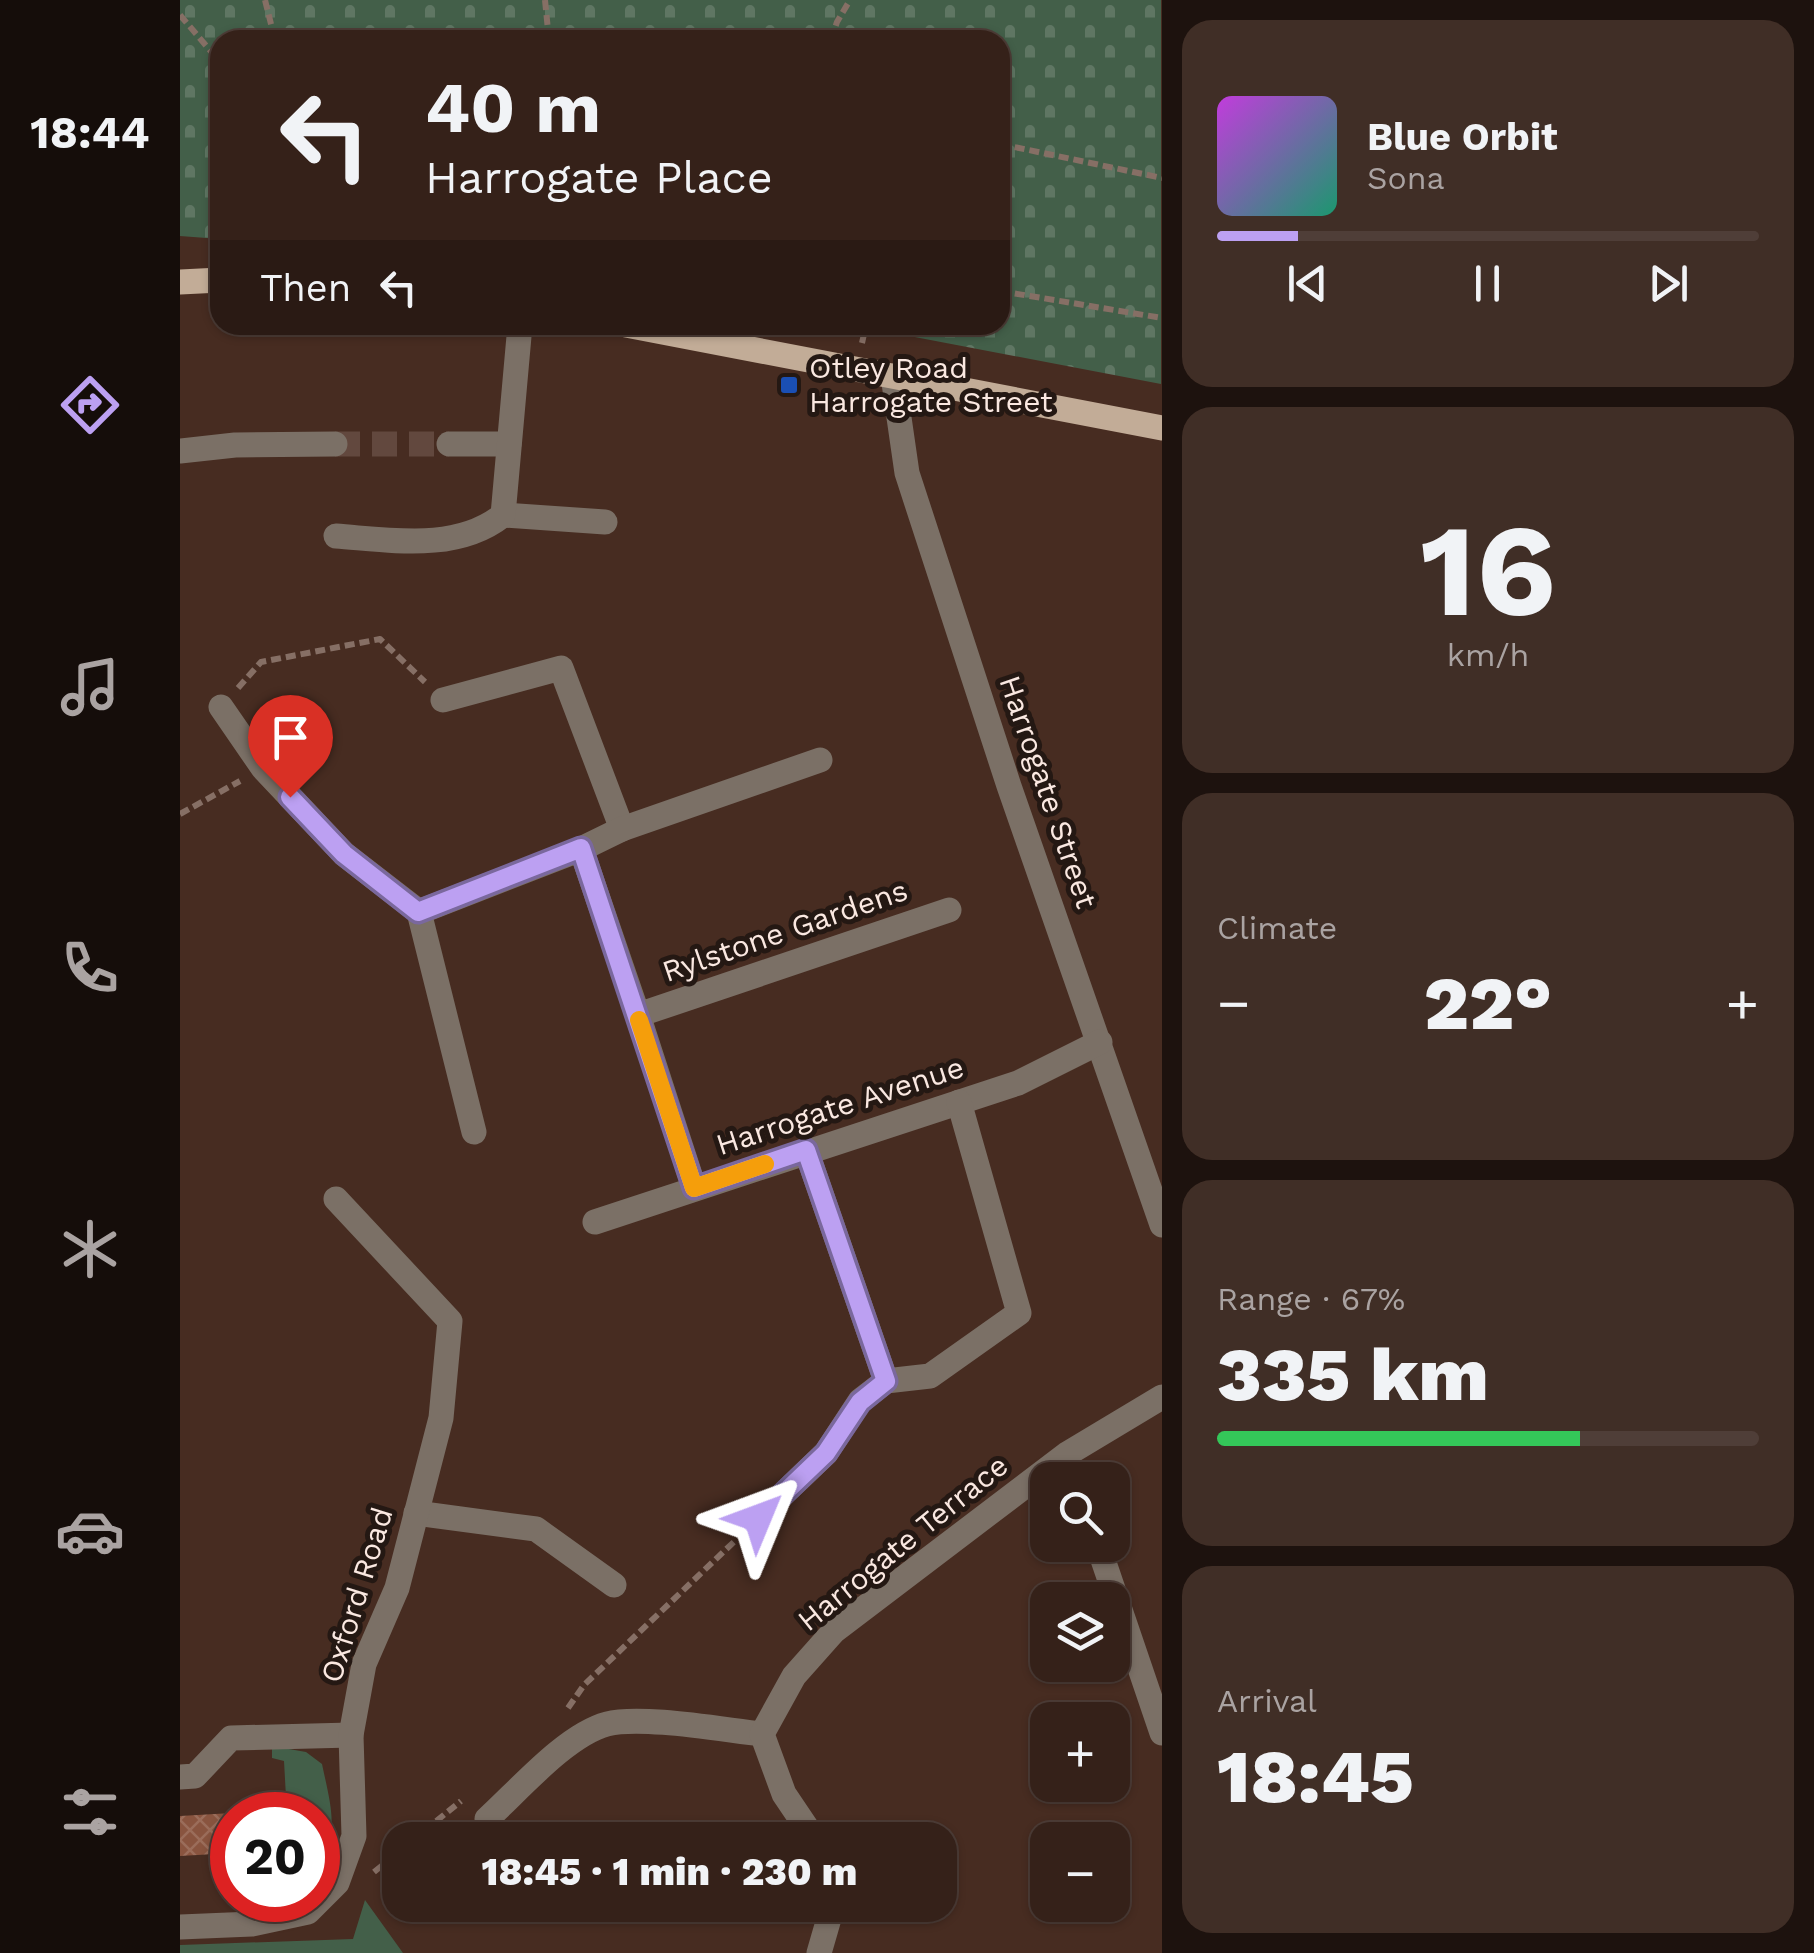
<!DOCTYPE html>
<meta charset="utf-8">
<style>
:root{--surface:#352119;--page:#402e26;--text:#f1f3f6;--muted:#aaa3a2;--line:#4f3e38;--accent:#bca0f2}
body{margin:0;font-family:"Work Sans",sans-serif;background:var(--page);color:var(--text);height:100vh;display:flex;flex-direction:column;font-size:38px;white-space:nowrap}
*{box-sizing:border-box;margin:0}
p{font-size:32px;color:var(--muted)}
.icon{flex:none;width:55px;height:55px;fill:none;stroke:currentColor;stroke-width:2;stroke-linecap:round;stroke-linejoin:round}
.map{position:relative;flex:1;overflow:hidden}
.sheet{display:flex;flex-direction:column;gap:20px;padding:20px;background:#1d120e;width:652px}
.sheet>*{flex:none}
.top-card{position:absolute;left:30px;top:30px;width:800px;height:305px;border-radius:30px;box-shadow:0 2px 8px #0004,0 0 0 2px var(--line);background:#352119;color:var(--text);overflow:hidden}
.tools{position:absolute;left:850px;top:1462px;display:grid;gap:20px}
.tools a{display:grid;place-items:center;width:100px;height:100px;border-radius:20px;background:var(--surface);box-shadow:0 2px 8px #0004,0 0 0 2px var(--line);font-size:50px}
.speed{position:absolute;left:30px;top:1792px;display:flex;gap:20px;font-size:50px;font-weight:700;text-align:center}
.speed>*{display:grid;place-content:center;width:130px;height:130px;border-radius:50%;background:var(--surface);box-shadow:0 2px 8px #0004,0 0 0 2px var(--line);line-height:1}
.speed .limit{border:15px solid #d22;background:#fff;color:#111}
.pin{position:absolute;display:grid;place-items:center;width:85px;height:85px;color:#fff;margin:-102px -42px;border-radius:50% 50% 50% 0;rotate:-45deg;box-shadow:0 0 10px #0007}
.pin .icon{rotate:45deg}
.me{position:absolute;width:110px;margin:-55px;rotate:46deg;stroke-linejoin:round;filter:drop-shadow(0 0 8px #0008)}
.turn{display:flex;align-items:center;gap:35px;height:210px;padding:0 50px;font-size:45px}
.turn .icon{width:130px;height:130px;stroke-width:2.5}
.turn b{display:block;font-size:70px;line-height:85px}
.then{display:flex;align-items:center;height:95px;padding:0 50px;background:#0003;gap:20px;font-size:38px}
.big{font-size:75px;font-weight:800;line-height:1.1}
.sheet .widget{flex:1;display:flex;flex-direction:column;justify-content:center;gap:15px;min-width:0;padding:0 35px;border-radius:30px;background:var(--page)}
.sheet .dial{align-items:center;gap:0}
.dial b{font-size:130px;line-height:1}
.song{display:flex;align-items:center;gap:30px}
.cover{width:120px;height:120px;border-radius:15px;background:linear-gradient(135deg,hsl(290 70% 55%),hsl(160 70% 35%))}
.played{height:10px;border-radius:5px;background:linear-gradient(90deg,var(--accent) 15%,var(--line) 15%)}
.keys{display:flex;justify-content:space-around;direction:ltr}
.heat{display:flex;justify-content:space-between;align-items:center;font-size:55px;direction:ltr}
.charge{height:15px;border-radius:8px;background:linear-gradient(90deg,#34c759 67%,var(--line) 0)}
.trip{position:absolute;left:202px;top:1822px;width:575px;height:100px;border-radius:30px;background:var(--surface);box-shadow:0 2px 8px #0004,0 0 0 2px var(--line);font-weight:800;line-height:100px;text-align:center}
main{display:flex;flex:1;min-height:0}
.tab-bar{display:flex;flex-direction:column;width:180px;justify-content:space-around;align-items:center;background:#150d0a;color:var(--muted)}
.tab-bar .icon{width:70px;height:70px}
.tab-bar .selected{color:var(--accent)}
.tab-bar b{font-size:45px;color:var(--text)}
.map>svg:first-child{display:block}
</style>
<main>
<nav class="tab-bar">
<b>18:44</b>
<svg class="icon selected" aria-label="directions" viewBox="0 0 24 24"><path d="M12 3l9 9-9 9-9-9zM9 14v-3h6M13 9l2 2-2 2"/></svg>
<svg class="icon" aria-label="music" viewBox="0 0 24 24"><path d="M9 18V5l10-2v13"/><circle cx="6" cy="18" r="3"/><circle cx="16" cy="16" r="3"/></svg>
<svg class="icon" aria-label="phone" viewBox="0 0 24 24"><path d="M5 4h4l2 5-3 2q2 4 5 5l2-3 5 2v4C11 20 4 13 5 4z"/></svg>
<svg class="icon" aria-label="climate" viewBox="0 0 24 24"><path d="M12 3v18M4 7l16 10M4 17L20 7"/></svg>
<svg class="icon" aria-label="car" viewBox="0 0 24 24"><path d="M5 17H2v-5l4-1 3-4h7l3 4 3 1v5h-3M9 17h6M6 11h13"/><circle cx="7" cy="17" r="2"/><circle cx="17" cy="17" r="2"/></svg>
<svg class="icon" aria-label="filters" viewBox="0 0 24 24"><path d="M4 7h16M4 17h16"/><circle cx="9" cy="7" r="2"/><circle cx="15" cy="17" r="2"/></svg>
</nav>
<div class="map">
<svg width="982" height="1953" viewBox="0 0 982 1953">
<defs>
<pattern id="cemetery-stones" width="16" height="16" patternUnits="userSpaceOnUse" patternTransform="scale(2.5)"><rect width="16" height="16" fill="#435f49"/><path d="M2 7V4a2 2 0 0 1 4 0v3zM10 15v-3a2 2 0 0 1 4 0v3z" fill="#5f7663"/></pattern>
<pattern id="building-cross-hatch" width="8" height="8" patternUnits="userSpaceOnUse" patternTransform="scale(2.5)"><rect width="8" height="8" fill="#89543f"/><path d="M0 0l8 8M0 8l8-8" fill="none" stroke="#9b6d5a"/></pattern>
</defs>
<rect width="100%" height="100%" fill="#472c21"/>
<g fill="#435f49">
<path d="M 92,1746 L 126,1752 L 142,1764 C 151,1807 160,1831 138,1872 L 138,1815 L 107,1815 L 104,1761 L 92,1758 Z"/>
<path d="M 185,1900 L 223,1953 L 0,1953 L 0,1945 L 173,1939 Z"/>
</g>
<path fill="url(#cemetery-stones)" d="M 0,0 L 981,0 L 981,384 L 672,325 L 820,325 L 820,40 L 40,40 L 40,239 L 0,236 Z"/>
<path fill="url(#building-cross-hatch)" d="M 52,1813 L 52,1853 L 0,1856 L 0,1816 Z"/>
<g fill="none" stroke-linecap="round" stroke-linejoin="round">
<path stroke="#62483e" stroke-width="25" stroke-dasharray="25 12" stroke-linecap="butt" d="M 155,444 L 269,444"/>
<g stroke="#866f65" stroke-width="6" stroke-dasharray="10 5" stroke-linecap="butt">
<path d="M 85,0 L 95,40"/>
<path d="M 365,0 L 369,40"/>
<path d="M 0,15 L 40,62"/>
<path d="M 651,40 L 657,22 L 670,0"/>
<path d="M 820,144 L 982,178"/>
<path d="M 820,291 L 982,318"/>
<path d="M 682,343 L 686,325"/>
<path d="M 58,688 L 81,662 L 200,639 L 245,682"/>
<path d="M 0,814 L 60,781"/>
<path d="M 388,1708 L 404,1685 L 559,1537"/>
<path d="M 233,1840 L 281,1801"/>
<path d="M 194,1872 L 220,1851"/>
</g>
<g stroke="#7b7066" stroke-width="25">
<path d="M 713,376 L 727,473 L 829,786 L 982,1225"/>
<path d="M 269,444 L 329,444"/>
<path d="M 0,451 L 55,445 L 155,444"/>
<path d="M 323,515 L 425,522"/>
<path d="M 156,536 C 211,540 277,552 323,515 L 340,325"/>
<path d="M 263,700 L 381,668 L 442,829"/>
<path d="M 41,707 L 83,768 L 164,854 L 239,912"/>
<path d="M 401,849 L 442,829 L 640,760"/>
<path d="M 458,1015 L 514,1187"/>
<path d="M 294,1132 L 239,912 L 401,849 L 458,1015 L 769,910"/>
<path d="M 626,1150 L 706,1381"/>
<path d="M 415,1222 L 838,1083 L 920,1042"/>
<path d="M 236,1513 L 356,1529 L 434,1585"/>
<path d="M 578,1518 L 646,1453 L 680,1401 L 706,1381 L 750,1376 L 839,1313 L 779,1102"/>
<path d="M 918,1545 L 982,1733"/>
<path d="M 0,1777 L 15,1776 L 51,1738 L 171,1735"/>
<path d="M 307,1819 C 339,1790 386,1735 427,1724 C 461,1715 544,1730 582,1734"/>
<path d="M 635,1840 L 604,1794 L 582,1734 L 614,1676 L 654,1631 L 887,1454 L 982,1397"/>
<path d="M 0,1927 L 72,1924 L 128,1912 L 157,1883 L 174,1836 L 171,1735 L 184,1664 L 217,1588 L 261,1418 L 270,1321 L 156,1199"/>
<path d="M 639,1953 L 650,1915 L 650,1905"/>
</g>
<g stroke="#c2ac97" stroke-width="25">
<path d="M 0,282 L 40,280"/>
<path d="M 446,325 L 982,428"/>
</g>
</g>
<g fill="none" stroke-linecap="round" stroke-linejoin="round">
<g stroke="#7a689d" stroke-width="25">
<path id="route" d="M 110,797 L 164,854 L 238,912 L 401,848 L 514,1188 L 626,1150 L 706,1381 L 680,1402 L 646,1453 L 578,1518"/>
</g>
<use href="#route" stroke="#bca0f2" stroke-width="18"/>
<path stroke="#f59e0b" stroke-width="18" d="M 459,1020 L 514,1188 L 585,1164"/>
</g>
<rect fill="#1a4fb4" stroke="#241813" stroke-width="4" x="599" y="375" width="20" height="20" rx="5"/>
<g text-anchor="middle" stroke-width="10" stroke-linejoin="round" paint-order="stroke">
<g font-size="30" fill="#fae8e1" stroke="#241813" text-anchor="start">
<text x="629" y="378">Otley Road<tspan x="629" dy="34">Harrogate Street</tspan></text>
</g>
<g font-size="30" fill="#fae8e1" stroke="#241813">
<text transform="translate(868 792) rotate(71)" y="10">Harrogate Street</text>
<text transform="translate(605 931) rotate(-19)" y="10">Rylstone Gardens</text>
<text transform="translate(660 1106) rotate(-18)" y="10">Harrogate Avenue</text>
<text transform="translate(723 1543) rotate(-39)" y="10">Harrogate Terrace</text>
<text transform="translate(177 1595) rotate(-73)" y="10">Oxford Road</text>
</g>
</g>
</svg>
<div class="tools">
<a><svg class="icon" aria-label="search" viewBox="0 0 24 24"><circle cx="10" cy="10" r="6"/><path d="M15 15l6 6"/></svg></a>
<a><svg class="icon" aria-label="layers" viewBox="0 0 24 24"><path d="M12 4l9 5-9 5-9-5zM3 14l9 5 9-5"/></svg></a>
<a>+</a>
<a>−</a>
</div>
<div class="speed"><div class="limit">20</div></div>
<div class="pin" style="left:110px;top:797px;background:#d93025"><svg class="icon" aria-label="arrive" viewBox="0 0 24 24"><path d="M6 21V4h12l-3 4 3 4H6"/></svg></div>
<svg class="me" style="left:578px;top:1518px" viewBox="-20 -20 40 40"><path d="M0-17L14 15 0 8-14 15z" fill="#bca0f2" stroke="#fff" stroke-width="4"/></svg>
<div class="trip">18:45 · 1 min · 230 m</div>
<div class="top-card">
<div class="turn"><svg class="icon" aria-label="left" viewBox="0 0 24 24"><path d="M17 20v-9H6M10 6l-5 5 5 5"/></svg><div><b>40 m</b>Harrogate Place</div></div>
<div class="then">Then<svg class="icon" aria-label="left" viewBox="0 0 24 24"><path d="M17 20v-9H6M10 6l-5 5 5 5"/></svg></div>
</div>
</div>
<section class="sheet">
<div class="widget">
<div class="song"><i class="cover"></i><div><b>Blue Orbit</b><p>Sona</p></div></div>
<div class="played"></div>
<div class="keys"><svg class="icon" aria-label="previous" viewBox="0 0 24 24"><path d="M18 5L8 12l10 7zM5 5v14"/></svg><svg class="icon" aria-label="pause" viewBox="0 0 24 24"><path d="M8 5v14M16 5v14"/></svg><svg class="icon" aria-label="next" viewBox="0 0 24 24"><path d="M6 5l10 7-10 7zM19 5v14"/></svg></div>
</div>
<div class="widget dial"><b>16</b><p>km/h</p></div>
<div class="widget"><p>Climate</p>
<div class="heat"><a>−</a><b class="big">22°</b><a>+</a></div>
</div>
<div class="widget"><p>Range · 67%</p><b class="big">335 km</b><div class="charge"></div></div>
<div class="widget"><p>Arrival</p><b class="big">18:45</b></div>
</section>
</main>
